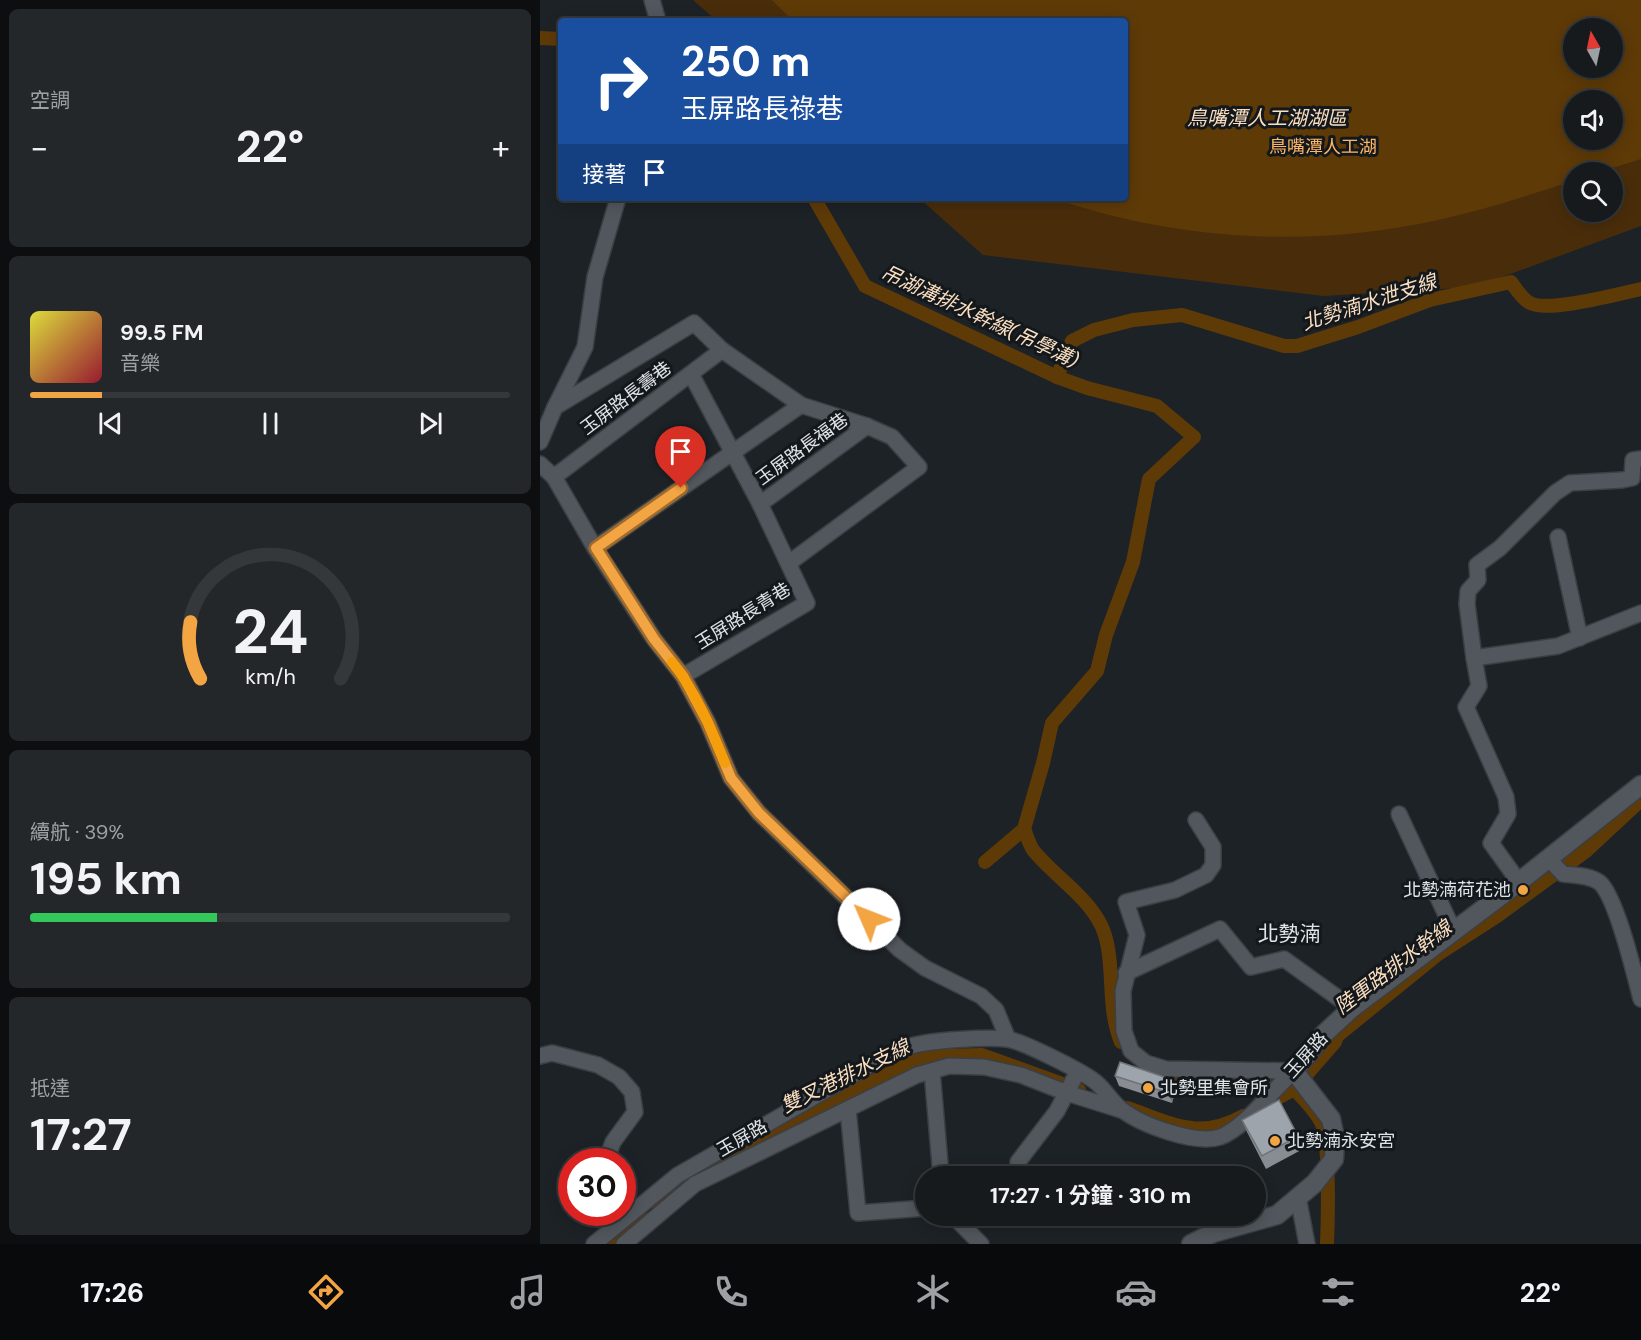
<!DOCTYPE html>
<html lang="zh-TW">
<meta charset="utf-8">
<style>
:root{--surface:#161a1d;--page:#23272a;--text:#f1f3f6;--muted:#9ea1a4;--line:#35383b;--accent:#f3a443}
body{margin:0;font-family:"DM Sans","Noto Sans TC",sans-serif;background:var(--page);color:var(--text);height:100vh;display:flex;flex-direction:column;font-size:22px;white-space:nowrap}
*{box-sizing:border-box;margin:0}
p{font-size:20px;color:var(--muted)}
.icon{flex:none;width:33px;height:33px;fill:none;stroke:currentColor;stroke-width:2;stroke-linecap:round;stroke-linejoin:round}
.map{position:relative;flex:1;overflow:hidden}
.sheet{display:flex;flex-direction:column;gap:9px;padding:9px;background:#0c0e10;width:540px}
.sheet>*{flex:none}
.banner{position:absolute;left:18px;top:18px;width:570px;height:183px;border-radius:6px;box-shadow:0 3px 15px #0003,0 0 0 2px var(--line);background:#1a4fa0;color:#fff;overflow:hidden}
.needle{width:39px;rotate:351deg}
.fabs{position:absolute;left:1023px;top:18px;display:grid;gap:12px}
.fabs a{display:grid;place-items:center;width:60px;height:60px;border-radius:50%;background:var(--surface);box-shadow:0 3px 15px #0003,0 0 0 2px var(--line);font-size:30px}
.speed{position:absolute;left:18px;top:1148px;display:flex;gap:12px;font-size:30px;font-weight:700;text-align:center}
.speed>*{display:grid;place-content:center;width:78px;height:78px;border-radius:50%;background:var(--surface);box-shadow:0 3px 15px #0003,0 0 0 2px var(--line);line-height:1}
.speed .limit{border:9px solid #d22;background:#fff;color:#111}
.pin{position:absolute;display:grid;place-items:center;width:51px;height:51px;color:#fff;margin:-62px -26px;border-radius:50% 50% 50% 0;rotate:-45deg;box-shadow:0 0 6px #0007}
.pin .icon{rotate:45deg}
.me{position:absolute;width:66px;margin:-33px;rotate:314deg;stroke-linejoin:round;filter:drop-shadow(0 0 4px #0008)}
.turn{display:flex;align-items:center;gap:21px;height:126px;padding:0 24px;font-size:27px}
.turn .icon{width:78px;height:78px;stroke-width:2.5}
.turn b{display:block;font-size:42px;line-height:51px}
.then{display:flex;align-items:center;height:57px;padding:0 24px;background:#0003;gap:12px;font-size:22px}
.big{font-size:45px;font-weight:700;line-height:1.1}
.sheet .card{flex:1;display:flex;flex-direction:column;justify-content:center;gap:9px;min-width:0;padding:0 21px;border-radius:9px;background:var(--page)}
.sheet .dial{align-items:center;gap:0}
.dial svg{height:156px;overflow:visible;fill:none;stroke:var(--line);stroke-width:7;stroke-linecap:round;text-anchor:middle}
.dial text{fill:var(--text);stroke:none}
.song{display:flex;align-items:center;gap:18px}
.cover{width:72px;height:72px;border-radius:9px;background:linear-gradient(135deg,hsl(60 70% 55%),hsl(350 70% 35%))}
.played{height:6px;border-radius:3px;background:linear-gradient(90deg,var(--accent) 15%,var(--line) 15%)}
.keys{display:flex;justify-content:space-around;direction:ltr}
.heat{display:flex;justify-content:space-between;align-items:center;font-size:33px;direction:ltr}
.charge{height:9px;border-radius:4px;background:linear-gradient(90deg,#34c759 39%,var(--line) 0)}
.trip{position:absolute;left:375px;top:1166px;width:351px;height:60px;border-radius:30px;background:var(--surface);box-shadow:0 3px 15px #0003,0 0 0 2px var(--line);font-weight:700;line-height:60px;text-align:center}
.menu{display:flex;height:96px;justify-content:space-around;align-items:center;background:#090a0c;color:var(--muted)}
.menu .icon{width:42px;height:42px}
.menu .on{color:var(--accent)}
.menu b{font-size:27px;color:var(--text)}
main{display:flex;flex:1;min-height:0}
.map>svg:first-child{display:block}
</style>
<main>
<section class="sheet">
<div class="card"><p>空調</p>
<div class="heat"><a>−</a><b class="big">22°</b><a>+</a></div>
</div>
<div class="card">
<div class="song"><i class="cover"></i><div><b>99.5 FM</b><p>音樂</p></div></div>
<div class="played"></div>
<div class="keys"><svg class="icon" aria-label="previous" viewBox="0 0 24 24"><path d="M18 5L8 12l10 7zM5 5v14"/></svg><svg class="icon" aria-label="pause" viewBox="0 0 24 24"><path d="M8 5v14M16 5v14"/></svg><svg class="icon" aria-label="next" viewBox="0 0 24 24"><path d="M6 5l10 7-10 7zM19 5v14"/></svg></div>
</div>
<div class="card dial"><svg viewBox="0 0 100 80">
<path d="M14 69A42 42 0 1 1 86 69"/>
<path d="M14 69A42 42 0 0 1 9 40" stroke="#f3a443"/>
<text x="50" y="56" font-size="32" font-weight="700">24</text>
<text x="50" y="72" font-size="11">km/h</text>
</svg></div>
<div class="card"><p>續航 · 39%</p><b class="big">195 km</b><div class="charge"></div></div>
<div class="card"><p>抵達</p><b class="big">17:27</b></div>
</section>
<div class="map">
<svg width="1101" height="1244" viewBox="0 0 1101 1244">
<rect width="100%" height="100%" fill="#1d2227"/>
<path fill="#492d0b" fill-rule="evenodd" d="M 153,0 L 1101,0 L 1101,226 L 935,287 L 783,296 L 443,255 L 379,198 L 585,198 L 585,21 L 177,21 ZM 1034,28 L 1072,28 L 1072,68 L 1034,68 ZM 1034,100 L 1072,100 L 1072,140 L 1034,140 ZM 1034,172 L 1072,172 L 1072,212 L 1034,212 Z"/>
<path fill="#5e3a07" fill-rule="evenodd" d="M 232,0 L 1101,0 L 1101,159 L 1060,172 L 1034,172 L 1033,181 C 989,195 944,210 898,220 C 771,248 637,241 513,198 L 585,198 L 585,21 L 253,21 ZM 1034,28 L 1072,28 L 1072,68 L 1034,68 ZM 1034,100 L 1072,100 L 1072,140 L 1034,140 Z"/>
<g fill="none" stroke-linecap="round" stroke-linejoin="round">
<g stroke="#5e3a07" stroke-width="14">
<path d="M 0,38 L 21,39"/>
<path d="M 274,198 L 325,286 L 517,377 L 547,388 L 617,406 L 654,437 L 609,479 L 593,562 L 566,635 L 557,671 L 512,723 L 503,763 L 484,829 L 445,862"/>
<path d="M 517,377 L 532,341 L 554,330 L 593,320 L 642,315 L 744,346 L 757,346 L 818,327 L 890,300 L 971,282 C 976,289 982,299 990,303 C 1008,313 1078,294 1101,289"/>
<path d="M 484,829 C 487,836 489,844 493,850 C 513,875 547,896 561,925 C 577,958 565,1004 581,1042"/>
<path d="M 618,1076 L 640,1087 L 712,1086 L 754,1089 C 764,1099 774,1109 781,1122 C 790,1139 788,1221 787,1244"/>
<path d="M 723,1106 L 754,1089 L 795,1042 L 797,1036 L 898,954 L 957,916 L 1046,851 L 1101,800"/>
<path d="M 587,1108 C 631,1123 659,1141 703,1116"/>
<path d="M 115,1202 L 158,1173 L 209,1144 L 286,1104 L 375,1061 L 396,1056 L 442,1055 L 539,1090"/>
<path d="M 67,1244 L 100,1215"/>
</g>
<g stroke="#3b3f44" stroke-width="18">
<g id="minor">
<path d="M 112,0 L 118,21"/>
<path d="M 15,407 L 154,323 L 182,350 L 261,405 L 327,426 L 352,437 L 379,467 L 249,563"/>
<path d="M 0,442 L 15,407 L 45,347 L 55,277 L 78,198"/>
<path d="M 0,464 L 14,477 L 55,548 L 114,639 L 143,676 L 168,723 L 191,778 L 219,813 L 360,950 L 385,968 L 441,996 L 456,1010 L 468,1039"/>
<path d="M 14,477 L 182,350"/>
<path d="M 220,504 L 327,426"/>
<path d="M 1018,537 L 1040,638"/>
<path d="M 55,548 L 261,405"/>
<path d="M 934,658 L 927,604 L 928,591 L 938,580 L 937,565 L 960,548 L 1015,493 L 1030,483 L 1082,480 L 1092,478 L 1093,460 L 1101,459"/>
<path d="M 143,676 L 267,603 L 220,504 L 151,374"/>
<path d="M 859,814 L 914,932"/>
<path d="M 656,820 L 673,847 L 673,865 L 666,875 L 635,890 L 586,902 L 597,935 L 583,991 L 584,1031 L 591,1051 L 606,1063 L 626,1069 L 754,1071"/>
<path d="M 1009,859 L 1023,874 C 1034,875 1049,875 1059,882 C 1076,895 1095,976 1101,999"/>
<path d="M 979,882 L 951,843 L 968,814 L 966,797 L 926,707 L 939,686 L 934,658 L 1018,646 L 1101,613"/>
<path d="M 586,973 L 680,929 L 711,967 L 744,959 L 812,1008"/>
<path d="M 0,1056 L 12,1053 L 58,1065 L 79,1077 L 92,1092 L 95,1112 L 73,1142 L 66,1161"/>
<path d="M 392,1071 L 401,1176"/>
<path d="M 308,1109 L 318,1213 L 386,1208"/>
<path d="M 478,1162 L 517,1111 L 538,1071"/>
<path d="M 758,1197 L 767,1244"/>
<path d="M 412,1215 L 441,1244"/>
<path d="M 54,1244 L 138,1175 L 342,1058 C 352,1054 361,1049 371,1046 C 391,1040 446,1037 467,1039 C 482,1041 539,1070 553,1080 C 564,1087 570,1101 581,1109 C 601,1125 655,1145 680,1137 C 705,1128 733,1089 754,1071"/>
<path d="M 84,1244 L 155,1184 L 377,1075 L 409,1066 L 444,1067 L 481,1075 L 527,1093 L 581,1110"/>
</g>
</g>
<g stroke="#3b3f44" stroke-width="21">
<path id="tertiary" d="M 651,1244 L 673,1233 L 737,1215 L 775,1183 L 794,1159 L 795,1138 L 791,1119 L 754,1071 L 785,1033 L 812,1008 L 979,882 L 1101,785"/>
</g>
<use href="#minor" stroke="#51575d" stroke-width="15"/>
<use href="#tertiary" stroke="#51575d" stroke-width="18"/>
</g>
<g fill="#888d93">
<path d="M 575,1076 L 633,1080 L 636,1089 L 632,1103 L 579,1086 Z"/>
<path d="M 702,1120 L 758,1136 L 763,1149 L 726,1169 L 707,1132 Z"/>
</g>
<path fill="#6f7378" d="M 633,1080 L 636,1089 L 632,1103 L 628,1093 Z"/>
<g fill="#9ea4ab" stroke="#6f7378" stroke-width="1.5">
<path d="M 580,1062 L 633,1080 L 628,1093 L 575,1076 Z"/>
<path d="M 739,1100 L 758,1136 L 722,1156 L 702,1120 Z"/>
</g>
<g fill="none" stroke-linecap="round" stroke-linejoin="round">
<g stroke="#9e6b2c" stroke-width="15">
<path id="route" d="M 141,488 L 56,548 L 114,639 L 143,676 L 168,723 L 191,778 L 219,813 L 329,919"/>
</g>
<use href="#route" stroke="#f3a443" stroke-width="10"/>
<path stroke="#f59e0b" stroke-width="10" d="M 132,662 C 156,692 171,728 185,763"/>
</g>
<g fill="#f3a443" stroke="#13181d" stroke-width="2">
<circle cx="983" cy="890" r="6"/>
<circle cx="608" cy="1088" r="6"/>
<circle cx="735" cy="1141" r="6"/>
</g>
<g text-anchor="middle" stroke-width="6" stroke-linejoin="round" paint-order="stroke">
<g font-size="18" fill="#ffb765" stroke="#13181d">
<text x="783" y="153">鳥嘴潭人工湖</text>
</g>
<g font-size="18" fill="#e0e4e7" stroke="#13181d">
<text transform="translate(86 398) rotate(-37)" y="6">玉屏路長壽巷</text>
<text transform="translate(262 449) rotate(-36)" y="6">玉屏路長福巷</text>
<text transform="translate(203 616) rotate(-32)" y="6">玉屏路長青巷</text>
<text transform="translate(766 1055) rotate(-48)" y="6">玉屏路</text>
<text transform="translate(202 1138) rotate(-30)" y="6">玉屏路</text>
</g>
<g font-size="18" fill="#e0e4e7" stroke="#13181d" text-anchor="start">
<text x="971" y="896" text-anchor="end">北勢湳荷花池</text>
<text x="620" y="1094">北勢里集會所</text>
<text x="747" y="1147">北勢湳永安宮</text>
</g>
<g font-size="20" font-style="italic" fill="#fbdebf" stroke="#13181d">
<text x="727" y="125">鳥嘴潭人工湖湖區</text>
<text transform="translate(829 302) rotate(-18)" y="7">北勢湳水泄支線</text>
<text transform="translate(440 316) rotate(25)" y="7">吊湖溝排水幹線(吊學溝)</text>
<text transform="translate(853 967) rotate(-37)" y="7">陸軍路排水幹線</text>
<text transform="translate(305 1076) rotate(-26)" y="7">雙叉港排水支線</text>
</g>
<g font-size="21" fill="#e0e4e7" stroke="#13181d">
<text x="749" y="941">北勢湳</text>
</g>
</g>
</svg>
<div class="fabs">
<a><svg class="needle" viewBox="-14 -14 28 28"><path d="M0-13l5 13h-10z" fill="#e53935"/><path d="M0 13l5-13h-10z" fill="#9ea1a4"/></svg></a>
<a><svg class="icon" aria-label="sound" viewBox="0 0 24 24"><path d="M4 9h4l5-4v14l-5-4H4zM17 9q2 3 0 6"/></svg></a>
<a><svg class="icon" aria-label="search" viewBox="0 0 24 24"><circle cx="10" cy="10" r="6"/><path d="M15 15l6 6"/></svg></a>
</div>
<div class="speed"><div class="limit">30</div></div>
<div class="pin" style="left:141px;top:488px;background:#d93025"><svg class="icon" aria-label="arrive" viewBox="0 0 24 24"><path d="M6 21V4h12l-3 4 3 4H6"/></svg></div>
<svg class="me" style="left:329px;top:919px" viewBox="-20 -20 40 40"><circle r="19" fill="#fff"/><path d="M0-13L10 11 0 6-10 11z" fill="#f3a443"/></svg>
<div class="trip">17:27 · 1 分鐘 · 310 m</div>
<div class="banner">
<div class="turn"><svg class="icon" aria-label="right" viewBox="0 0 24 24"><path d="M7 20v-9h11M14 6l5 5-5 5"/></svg><div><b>250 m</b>玉屏路長祿巷</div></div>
<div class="then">接著<svg class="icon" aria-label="arrive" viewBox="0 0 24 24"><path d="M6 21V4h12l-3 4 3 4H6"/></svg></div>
</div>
</div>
</main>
<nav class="menu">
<b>17:26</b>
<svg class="icon on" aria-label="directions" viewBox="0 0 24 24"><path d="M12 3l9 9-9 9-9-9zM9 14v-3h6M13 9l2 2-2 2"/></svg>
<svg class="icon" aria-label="music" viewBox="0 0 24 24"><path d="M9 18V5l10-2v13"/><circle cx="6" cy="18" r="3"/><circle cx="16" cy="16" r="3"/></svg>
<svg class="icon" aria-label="phone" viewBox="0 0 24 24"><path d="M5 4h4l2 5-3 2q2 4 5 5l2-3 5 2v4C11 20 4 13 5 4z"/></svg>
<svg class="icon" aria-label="climate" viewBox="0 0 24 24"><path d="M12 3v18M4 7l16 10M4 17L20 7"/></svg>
<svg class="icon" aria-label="car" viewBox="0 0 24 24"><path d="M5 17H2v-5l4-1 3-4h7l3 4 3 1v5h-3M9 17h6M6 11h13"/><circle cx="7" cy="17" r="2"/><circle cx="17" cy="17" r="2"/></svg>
<svg class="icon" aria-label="filters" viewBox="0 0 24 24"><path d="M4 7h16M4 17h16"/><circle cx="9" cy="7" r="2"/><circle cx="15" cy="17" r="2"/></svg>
<b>22°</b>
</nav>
